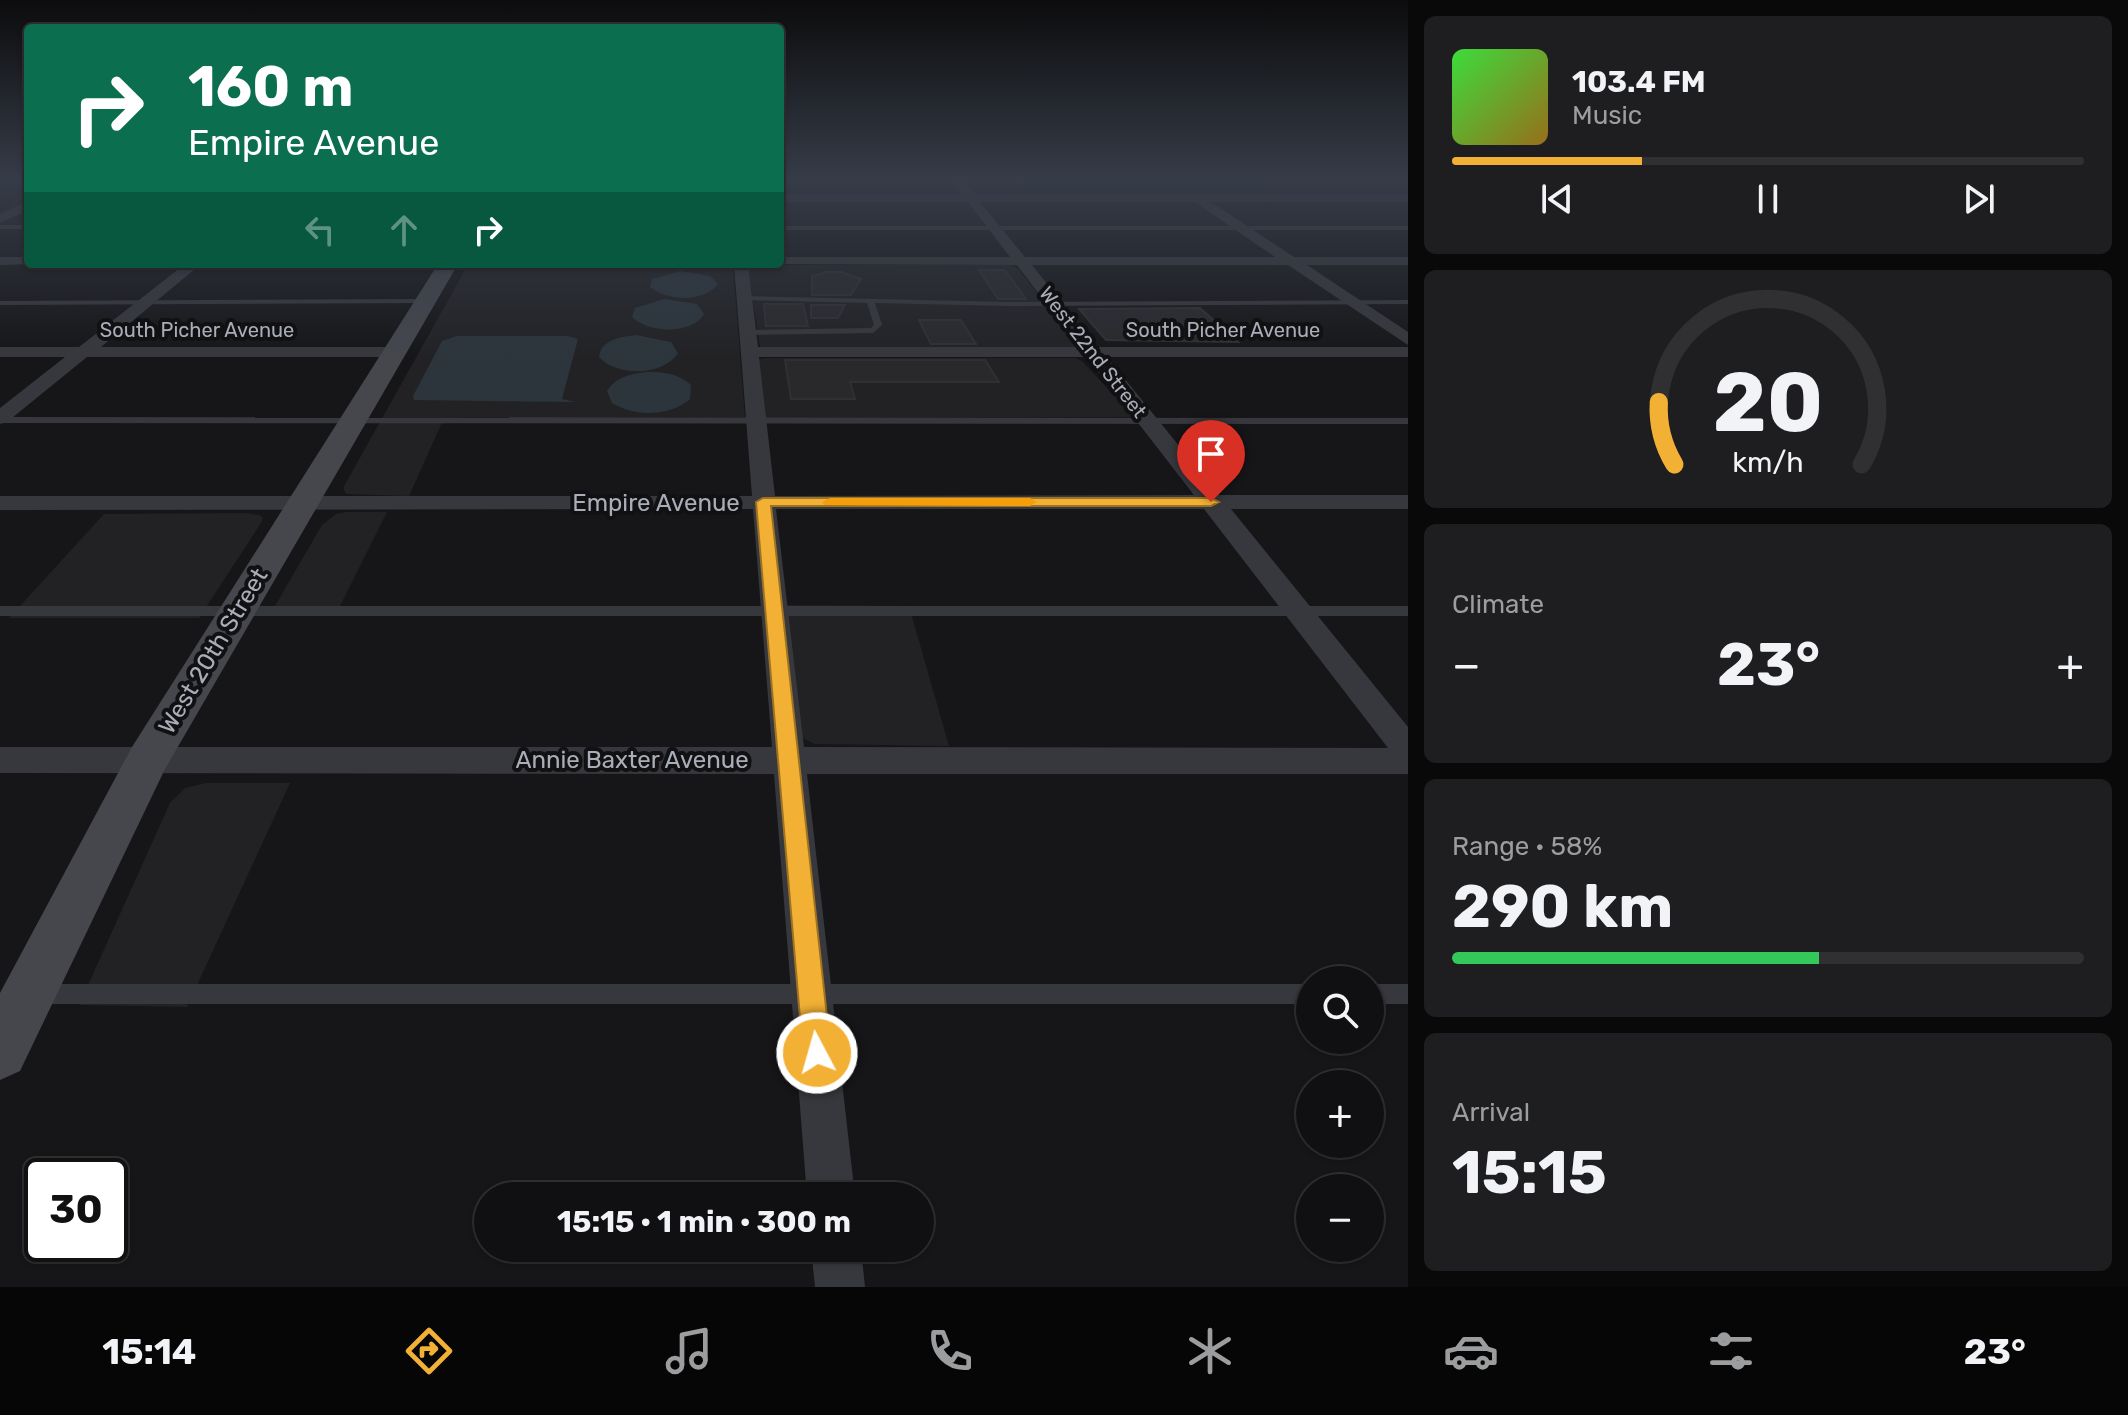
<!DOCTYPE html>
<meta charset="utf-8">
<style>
:root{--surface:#101012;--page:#1e1e20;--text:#f1f3f6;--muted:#9c9d9f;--line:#303032;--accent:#f2b134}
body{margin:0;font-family:Rubik,sans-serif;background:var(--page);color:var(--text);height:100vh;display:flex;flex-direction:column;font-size:30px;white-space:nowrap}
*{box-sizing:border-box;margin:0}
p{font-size:26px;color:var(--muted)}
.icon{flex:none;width:44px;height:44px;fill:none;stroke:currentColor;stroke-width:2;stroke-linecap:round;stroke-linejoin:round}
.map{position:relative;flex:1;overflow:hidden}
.details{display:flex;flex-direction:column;gap:16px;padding:16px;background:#09090a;width:720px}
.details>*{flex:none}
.banner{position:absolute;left:24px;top:24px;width:760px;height:244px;border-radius:8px;box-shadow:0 2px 6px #0004,0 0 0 2px var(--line);background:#0b6e4f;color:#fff;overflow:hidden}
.buttons{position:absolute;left:1296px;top:966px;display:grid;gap:16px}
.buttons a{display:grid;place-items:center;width:88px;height:88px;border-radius:50%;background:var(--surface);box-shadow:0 2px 6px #0004,0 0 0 2px var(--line);font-size:40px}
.speed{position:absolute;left:24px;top:1158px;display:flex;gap:16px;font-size:40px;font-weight:700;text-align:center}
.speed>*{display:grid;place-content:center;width:104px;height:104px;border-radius:50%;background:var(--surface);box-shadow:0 2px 6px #0004,0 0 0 2px var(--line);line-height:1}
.speed .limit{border:4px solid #111;border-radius:12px;background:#fff;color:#111}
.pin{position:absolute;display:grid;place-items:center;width:68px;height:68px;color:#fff;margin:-82px -34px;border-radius:50% 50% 50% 0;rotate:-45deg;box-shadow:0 0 8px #0007}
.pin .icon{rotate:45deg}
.me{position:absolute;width:88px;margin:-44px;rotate:354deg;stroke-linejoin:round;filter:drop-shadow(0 0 6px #0008)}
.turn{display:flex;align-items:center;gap:28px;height:168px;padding:0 32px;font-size:36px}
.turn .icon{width:104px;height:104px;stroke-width:2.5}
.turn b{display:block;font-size:56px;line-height:68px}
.lanes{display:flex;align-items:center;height:76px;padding:0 32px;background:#0003;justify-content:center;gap:40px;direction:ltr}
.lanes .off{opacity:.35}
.big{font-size:60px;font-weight:700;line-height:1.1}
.details .tile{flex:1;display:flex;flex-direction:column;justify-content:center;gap:12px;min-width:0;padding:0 28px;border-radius:12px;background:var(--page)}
.details .dial{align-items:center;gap:0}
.dial svg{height:208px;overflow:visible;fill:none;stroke:var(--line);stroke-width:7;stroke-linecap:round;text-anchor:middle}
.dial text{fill:var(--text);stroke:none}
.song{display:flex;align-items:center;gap:24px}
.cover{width:96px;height:96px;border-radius:12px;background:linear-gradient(135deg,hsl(120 70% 55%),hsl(40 70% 35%))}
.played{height:8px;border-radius:4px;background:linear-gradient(90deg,var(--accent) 30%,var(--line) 30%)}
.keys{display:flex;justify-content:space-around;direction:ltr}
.heat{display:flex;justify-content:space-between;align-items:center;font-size:44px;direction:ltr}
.charge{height:12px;border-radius:6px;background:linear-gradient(90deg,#34c759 58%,var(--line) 0)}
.trip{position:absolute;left:474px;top:1182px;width:460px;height:80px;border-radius:40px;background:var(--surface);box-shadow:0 2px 6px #0004,0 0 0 2px var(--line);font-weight:700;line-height:80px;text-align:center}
.menu{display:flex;height:128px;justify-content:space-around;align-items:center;background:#060607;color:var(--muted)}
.menu .icon{width:56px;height:56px}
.menu .selected{color:var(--accent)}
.menu b{font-size:36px;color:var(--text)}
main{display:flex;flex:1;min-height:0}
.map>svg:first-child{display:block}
</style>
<main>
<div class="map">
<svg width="1408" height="1287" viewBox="0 0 1408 1287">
<rect width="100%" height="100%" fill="#161618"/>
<g fill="#222225">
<path d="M 478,265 L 733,267 L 745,417 L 444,418 L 409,496 L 346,494 L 343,488 L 465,270 Z"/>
<path d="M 755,265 L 1010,265 L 1017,268 L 1078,345 L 1075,348 L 760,347 L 748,268 Z"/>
<path d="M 765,358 L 1075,358 L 1082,361 L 1134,417 L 764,418 L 758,360 Z"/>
<path d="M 346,512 L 387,512 L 340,606 L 275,606 L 322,525 L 336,514 Z"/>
<path d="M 246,513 L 259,515 L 263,518 L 261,523 L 199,618 L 9,618 L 104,514 Z"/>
<path d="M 785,605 L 909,606 L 949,746 L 815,744 L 804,739 L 800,733 Z"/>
<path d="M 206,783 L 290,783 L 187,1007 L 79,1005 L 170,803 L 185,788 Z"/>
</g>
<g fill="#2c353c">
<path d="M 680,271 L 710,276 L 718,284 C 704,303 667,301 650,287 L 652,279 Z"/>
<path d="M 664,299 L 697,304 L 704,314 C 692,335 648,333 632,317 L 635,308 Z"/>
<path d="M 636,335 L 671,342 L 678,353 C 664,376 616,377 599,357 C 601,339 621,337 636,335 Z"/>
<path d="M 457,336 L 568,336 L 578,339 L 562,399 L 575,402 L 414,400 L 413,396 L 442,341 Z"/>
<path d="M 646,372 C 663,372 678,373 691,385 L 690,399 C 669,417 635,417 612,403 L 607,391 C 616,377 630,374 646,372 Z"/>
</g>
<g fill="#29292c" stroke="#303034" stroke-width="2">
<path d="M 979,270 L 1005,270 L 1026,299 L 998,299 Z"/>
<path d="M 827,272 L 842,272 L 861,279 L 851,295 L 812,295 L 812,276 Z"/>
<path d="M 764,304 L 803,304 L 808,326 L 766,326 Z"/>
<path d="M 811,305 L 845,305 L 838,318 L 811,318 Z"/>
<path d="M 1200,308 L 1238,342 L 1106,340 L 1079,309 Z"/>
<path d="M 919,320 L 961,320 L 976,344 L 931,344 Z"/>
<path d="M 785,360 L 985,360 L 999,382 L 850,382 L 855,399 L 791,399 Z"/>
</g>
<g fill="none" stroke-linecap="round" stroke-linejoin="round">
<g fill="#37383d" fill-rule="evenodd">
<rect x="0" y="225" width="28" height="4"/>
<rect x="780" y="226" width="628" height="4"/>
<path d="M 744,296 L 1008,302 L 1408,300 L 1408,304 L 1008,306 L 875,303 L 882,325 L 873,333 L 749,335 L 746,334 L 746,330 L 871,328 L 874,325 L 867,303 L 741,300 L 740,298 Z"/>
<path d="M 428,299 L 429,301 L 425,303 L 0,305 L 0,301 Z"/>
<path d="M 0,417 L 1408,418 L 1408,424 L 0,423 Z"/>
<rect x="0" y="606" width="1408" height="10"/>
<path d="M 40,984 L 1310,984 L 1310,1004 L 40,1004 L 33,1001 L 30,994 L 33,987 Z"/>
<rect x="1370" y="984" width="38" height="20"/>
</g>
<g fill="#37383d" fill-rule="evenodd">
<path d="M 950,179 L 962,179 L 975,194 L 1408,194 L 1408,202 L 1211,202 L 1294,257 L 1408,257 L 1408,265 L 1307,265 L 1408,332 L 1408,345 L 1288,265 L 1032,265 L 1098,347 L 1408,347 L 1408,357 L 1107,357 L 1219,495 L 1408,495 L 1408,509 L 1231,509 L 1408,727 L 1408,774 L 807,774 L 855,1196 L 807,1196 L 774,774 L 0,773 L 0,747 L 772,747 L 753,509 L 0,510 L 0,496 L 752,496 L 734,264 L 748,264 L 758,347 L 1079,347 L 1017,265 L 775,264 L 780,264 L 780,257 L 1010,257 L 968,202 L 780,202 L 780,194 L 962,194 ZM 980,202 L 1195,202 L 1275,257 L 1025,257 ZM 759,357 L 1087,357 L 1194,495 L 775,496 ZM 776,509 L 1204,509 L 1388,748 L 804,747 Z"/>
<path d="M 28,201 L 28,210 L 0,223 L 0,214 Z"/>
<path d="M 0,257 L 28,257 L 28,264 L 33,264 L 0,265 Z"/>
<path d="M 185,264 L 201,264 L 101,347 L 394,347 L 403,352 L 394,357 L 87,357 L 7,422 L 0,424 L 0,408 L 65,357 L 0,357 L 0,347 L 79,347 Z"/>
<path d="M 811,1248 L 861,1248 L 865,1287 L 815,1287 Z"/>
</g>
<path fill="#45474d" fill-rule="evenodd" d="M 438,264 L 458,264 L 165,769 L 20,1071 L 0,1080 L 0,993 L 132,747 Z"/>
</g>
<linearGradient id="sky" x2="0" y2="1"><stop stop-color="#0c0c0d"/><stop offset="0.5" stop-color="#363c48"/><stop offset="1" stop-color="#363c48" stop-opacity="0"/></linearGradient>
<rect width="1408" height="359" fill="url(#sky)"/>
<path fill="#f2b134" stroke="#9d7322" stroke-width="2" d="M 763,498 L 1211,498 L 1219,502 L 1211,506 L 771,506 L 831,1053 L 827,1063 L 817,1067 L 807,1063 L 803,1053 L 756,502 Z"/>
<path fill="#f59e0b" d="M 830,498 L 1030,498 L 1037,502 L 1030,506 L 824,505 L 822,502 Z"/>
<g text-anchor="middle" stroke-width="8" stroke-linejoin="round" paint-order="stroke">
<g font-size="20" fill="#a8adb8" stroke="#111113">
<text x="197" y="337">South Picher Avenue</text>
<text x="1223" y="337">South Picher Avenue</text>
<text transform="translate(1093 352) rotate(52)" y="7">West 22nd Street</text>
</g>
<g font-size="24" fill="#a8adb8" stroke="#111113">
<text x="656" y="511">Empire Avenue</text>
<text transform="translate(213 651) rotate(-59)" y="8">West 20th Street</text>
<text x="632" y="768">Annie Baxter Avenue</text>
</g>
</g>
</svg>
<div class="buttons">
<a><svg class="icon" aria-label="search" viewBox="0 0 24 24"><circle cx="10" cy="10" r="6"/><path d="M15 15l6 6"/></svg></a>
<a>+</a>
<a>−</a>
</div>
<div class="speed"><div class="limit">30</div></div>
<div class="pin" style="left:1211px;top:502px;background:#d93025"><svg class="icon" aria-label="arrive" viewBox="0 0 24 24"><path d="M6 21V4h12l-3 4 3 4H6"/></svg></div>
<svg class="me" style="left:817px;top:1053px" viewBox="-20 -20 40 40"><circle r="17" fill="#f2b134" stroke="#fff" stroke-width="3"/><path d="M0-11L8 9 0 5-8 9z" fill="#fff"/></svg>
<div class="trip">15:15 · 1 min · 300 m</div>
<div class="banner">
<div class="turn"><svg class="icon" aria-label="right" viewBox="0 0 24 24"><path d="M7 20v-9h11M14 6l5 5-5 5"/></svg><div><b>160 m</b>Empire Avenue</div></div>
<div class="lanes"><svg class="icon off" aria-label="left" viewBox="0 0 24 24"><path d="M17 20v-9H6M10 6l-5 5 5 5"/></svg><svg class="icon off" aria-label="ahead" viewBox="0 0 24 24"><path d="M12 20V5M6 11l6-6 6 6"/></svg><svg class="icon" aria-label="right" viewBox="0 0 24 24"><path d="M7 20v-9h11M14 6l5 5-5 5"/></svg></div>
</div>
</div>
<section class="details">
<div class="tile">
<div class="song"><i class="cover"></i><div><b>103.4 FM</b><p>Music</p></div></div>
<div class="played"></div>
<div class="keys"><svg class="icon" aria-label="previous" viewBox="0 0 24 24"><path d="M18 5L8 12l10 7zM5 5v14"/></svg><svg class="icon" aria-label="pause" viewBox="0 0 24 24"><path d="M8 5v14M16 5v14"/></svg><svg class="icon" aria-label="next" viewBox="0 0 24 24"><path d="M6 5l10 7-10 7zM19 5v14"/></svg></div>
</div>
<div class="tile dial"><svg viewBox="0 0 100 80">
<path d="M14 69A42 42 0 1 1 86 69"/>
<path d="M14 69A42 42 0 0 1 8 45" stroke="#f2b134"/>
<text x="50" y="56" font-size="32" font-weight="700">20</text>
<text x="50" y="72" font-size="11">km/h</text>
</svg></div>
<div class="tile"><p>Climate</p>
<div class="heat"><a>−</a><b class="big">23°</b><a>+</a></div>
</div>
<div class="tile"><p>Range · 58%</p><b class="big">290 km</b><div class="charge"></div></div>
<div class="tile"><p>Arrival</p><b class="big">15:15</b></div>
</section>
</main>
<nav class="menu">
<b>15:14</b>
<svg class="icon selected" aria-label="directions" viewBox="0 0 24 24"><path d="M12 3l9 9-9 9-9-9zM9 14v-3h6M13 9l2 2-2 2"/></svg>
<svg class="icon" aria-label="music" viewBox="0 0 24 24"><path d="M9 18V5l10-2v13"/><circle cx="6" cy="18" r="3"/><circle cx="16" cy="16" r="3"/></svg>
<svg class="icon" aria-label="phone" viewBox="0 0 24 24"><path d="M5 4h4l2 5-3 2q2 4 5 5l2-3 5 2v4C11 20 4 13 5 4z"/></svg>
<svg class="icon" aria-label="climate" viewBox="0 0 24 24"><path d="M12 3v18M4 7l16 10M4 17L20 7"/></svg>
<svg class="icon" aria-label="car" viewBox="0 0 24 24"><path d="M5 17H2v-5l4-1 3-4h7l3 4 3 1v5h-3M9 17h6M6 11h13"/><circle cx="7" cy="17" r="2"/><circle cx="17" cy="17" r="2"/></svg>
<svg class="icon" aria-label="filters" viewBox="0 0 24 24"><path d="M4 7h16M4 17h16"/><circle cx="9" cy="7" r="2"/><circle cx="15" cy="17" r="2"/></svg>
<b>23°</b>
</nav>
